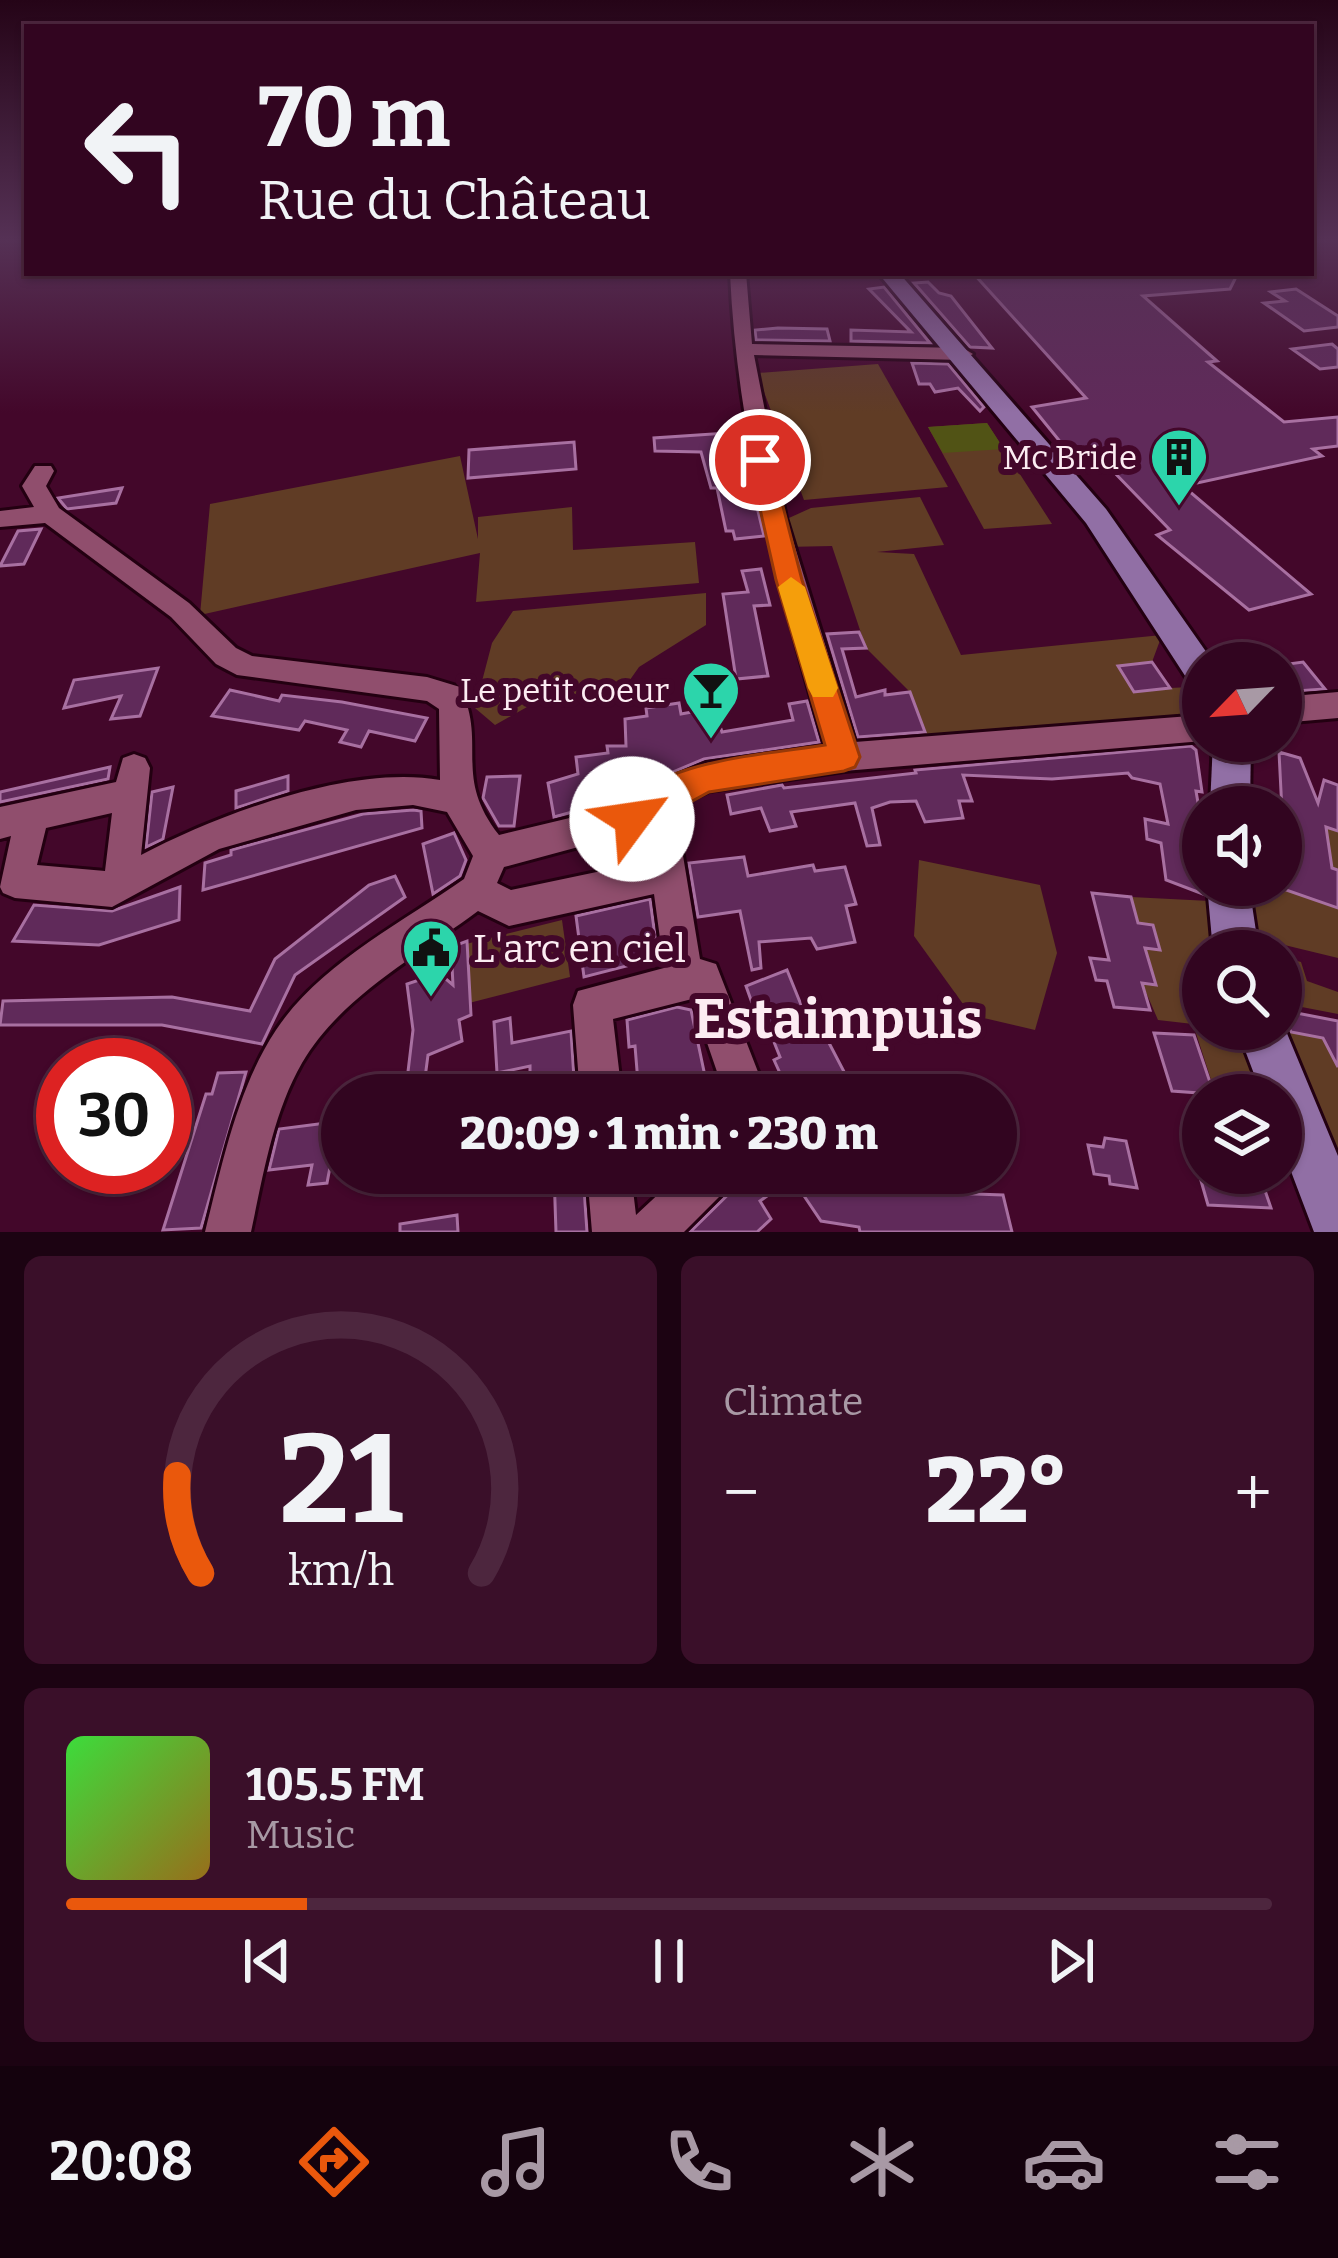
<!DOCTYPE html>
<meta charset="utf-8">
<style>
:root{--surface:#320520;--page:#3a0f29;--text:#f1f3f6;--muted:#a899a5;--line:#4d263e;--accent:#ea580c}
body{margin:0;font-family:Bitter,serif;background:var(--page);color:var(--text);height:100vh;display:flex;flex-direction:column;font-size:45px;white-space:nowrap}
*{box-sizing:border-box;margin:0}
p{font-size:39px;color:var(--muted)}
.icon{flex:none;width:66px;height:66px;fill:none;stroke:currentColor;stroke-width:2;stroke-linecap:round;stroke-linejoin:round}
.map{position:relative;height:1232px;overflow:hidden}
.side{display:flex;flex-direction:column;gap:24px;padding:24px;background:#1c0312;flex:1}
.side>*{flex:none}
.hud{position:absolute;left:24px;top:24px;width:1290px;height:252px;border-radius:0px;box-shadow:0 3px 9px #0004,0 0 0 3px var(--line);background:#320520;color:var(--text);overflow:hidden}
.needle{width:78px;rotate:245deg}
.buttons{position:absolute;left:1182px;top:642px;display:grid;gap:24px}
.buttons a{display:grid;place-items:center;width:120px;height:120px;border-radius:50%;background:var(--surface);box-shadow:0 3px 9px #0004,0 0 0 3px var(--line);font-size:60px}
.speed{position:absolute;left:36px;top:1038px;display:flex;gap:24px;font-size:60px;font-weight:700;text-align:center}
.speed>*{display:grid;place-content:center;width:156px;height:156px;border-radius:50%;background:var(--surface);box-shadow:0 3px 9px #0004,0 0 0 3px var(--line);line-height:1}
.speed .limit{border:18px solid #d22;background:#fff;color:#111}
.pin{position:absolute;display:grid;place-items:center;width:102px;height:102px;color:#fff;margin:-51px;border:6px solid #fff;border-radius:50%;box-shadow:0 3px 12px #0007}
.me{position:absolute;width:132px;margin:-66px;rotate:59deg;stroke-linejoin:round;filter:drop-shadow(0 0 9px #0008)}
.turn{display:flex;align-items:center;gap:42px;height:252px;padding:0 36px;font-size:54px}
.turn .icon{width:156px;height:156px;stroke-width:2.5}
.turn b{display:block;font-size:84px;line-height:102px}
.big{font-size:90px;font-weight:800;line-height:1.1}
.side .card{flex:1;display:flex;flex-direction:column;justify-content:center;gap:18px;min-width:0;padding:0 42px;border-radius:18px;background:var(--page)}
.side .dial{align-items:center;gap:0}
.dial svg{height:312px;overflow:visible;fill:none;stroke:var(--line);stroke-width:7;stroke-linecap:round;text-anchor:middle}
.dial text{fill:var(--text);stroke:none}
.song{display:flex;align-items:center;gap:36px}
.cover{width:144px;height:144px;border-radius:18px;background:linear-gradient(135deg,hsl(120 70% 55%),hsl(40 70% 35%))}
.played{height:12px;border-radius:6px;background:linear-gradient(90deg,var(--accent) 20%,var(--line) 20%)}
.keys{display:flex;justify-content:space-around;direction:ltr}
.heat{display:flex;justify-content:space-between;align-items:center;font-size:66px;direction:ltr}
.side .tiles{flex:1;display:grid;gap:24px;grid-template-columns:1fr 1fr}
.card:last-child{grid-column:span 2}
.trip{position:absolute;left:321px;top:1074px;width:696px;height:120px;border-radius:60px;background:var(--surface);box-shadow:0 3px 9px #0004,0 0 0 3px var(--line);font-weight:800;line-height:120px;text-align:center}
.tabs{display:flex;height:192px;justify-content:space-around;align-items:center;background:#14020d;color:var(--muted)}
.tabs .icon{width:84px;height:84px}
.tabs .active{color:var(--accent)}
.tabs b{font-size:54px;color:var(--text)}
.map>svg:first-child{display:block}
</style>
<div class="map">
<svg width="1338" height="1232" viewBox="0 0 1338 1232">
<rect width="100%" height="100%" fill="#43072a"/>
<g fill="#603c25">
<path d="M 878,364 L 948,487 L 804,500 L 757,373 Z"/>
<path d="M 987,423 L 1052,524 L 984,529 L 928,427 Z"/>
<path d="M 460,456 L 478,539 L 478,517 L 572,507 L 573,550 L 695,542 L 699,583 L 476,602 L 480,553 L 200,615 L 210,504 Z"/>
<path d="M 920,497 L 944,545 L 877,552 L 914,554 L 961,655 L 1162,635 L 1152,662 L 1119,667 L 1170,688 L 1190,687 L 1196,724 L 927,736 L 910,692 L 866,648 L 832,546 L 785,547 L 780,522 L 811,508 Z"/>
<path d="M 706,593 L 706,625 L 639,667 L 613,704 L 576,701 L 566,685 L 495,725 L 475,708 L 492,643 L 513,611 Z"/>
<path d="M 1326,827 L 1338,831 L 1338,958 L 1248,936 L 1246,885 L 1281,885 L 1281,838 L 1329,854 Z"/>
<path d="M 919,860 L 1040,885 L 1057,953 L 1035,1030 L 971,1015 L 914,936 Z"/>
<path d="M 1131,897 L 1210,901 L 1218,951 L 1203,951 L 1203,1029 L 1239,1029 L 1261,1095 L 1216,1095 L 1193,1024 L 1158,1020 L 1142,983 L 1154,985 L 1145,948 L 1161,950 L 1153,925 L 1138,923 Z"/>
<path d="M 562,920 L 570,977 L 469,1003 L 466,944 Z"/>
<path d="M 1281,957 L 1301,962 L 1307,981 L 1338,992 L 1338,1014 L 1281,1003 Z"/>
<path d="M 1282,1030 L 1323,1038 L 1329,1049 L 1338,1052 L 1338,1170 Z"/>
</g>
<path fill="#515315" d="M 987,423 L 1004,449 L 943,453 L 928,427 Z"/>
<g fill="#602a5a" stroke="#a870a1" stroke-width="3">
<path d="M 973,273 L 1238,273 L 1230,289 L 1143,296 L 1217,361 L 1208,362 L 1284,422 L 1338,417 L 1338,446 L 1313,449 L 1322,456 L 1183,486 L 1311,594 L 1249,610 L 1157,535 L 1170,530 L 1110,468 L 1083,470 L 1032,407 L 1086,398 Z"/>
<path d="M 928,282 L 939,293 L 951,296 L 992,348 L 970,347 L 914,283 Z"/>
<path d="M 884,287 L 930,343 L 851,341 L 851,330 L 911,332 L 869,289 Z"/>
<path d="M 1296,289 L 1338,316 L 1338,327 L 1304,331 L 1264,303 L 1285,301 L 1271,292 Z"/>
<path d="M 778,328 L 827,329 L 830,341 L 756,340 L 755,330 Z"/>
<path d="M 1332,344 L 1338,349 L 1338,367 L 1320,369 L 1292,349 Z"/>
<path d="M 912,363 L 948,364 L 984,407 L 980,411 L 958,388 L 935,392 L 930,384 L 919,384 Z"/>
<path d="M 727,433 L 741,474 L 749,474 L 764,536 L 735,539 L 733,531 L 726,531 L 717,488 L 711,488 L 701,452 L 655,451 L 654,438 Z"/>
<path d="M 574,442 L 576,469 L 468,478 L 469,450 Z"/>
<path d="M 122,488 L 116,503 L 67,509 L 58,498 Z"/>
<path d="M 41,529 L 24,564 L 0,566 L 18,531 Z"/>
<path d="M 761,569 L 770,605 L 754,606 L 768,676 L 736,679 L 723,594 L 748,592 L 742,571 Z"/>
<path d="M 859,632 L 866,648 L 842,649 L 856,697 L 885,690 L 885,695 L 910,692 L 925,732 L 858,737 L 827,634 Z"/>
<path d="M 1152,662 L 1170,688 L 1134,692 L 1118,666 Z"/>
<path d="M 1303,662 L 1325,689 L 1281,692 L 1281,665 Z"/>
<path d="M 158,668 L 140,716 L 111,719 L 121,696 L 64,708 L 74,680 Z"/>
<path d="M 230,690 L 279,701 L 282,695 L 342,702 L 427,718 L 415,741 L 369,731 L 361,747 L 340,742 L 347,730 L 305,721 L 299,730 L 212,716 Z"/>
<path d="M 807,701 L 819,742 L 704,759 L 644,784 L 627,797 L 554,817 L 548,783 L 578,774 L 576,757 L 608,753 L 607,746 L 626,746 L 625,719 L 647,716 L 646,708 L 679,703 L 681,714 L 714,708 L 722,732 L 793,720 L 789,704 Z"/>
<path d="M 1191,746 L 1196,750 L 1202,792 L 1196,791 L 1203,832 L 1203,894 L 1166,880 L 1161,843 L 1147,839 L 1145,819 L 1168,824 L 1160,784 L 1132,778 L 1128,773 L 1052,779 L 963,775 L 972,801 L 959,801 L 963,818 L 925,822 L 916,801 L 890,802 L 872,808 L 880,845 L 867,846 L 855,803 L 791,812 L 796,826 L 770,831 L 761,808 L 731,814 L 727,795 L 782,785 L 784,788 L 916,773 L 915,770 Z"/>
<path d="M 1279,752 L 1300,758 L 1318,803 L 1324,780 L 1338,785 L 1338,831 L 1326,827 L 1332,868 L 1338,870 L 1338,908 L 1286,890 Z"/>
<path d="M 110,767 L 108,779 L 0,802 L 0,792 Z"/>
<path d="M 288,776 L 288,791 L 236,808 L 236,791 Z"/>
<path d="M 520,776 L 514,826 L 499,826 L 483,798 L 487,777 Z"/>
<path d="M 173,787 L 163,839 L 146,847 L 152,792 Z"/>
<path d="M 413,810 L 421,811 L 422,828 L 203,890 L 205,863 L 231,855 L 231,850 L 363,814 Z"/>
<path d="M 454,833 L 466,860 L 460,876 L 433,894 L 423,844 Z"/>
<path d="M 744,857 L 748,876 L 813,865 L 815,871 L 845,867 L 856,904 L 846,906 L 855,942 L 817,949 L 811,938 L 759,942 L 761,968 L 752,970 L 740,911 L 698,917 L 689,863 Z"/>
<path d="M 395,876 L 405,897 L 295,975 L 262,1044 L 162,1025 L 0,1025 L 3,1001 L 172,997 L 250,1011 L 275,959 L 369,885 Z"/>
<path d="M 180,887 L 179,920 L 99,945 L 13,941 L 34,905 L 112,911 Z"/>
<path d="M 1092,893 L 1131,897 L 1138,923 L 1153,925 L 1160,950 L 1145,948 L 1156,985 L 1142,983 L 1150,1010 L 1114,1007 L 1107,981 L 1096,980 L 1090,958 L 1109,960 Z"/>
<path d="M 650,899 L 658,958 L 584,977 L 576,916 Z"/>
<path d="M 467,941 L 471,1015 L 459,1020 L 462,1041 L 428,1055 L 425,1078 L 407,1080 L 413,1030 L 407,984 L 425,978 L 426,987 L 446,979 L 453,985 L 451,947 Z"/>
<path d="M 787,970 L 806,1017 L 816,1018 L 853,1089 L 870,1079 L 880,1095 L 790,1095 L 774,1060 L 780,1057 L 770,1032 L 763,1034 L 746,986 Z"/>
<path d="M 677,1007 L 691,1010 L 709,1095 L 639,1095 L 635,1046 L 629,1047 L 627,1020 Z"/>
<path d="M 1281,1010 L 1338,1021 L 1338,1067 L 1323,1038 L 1291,1032 Z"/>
<path d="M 510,1018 L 512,1043 L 571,1031 L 575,1095 L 570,1095 L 568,1076 L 530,1081 L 530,1066 L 497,1073 L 494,1022 Z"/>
<path d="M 1154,1033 L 1194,1035 L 1214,1094 L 1172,1091 Z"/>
<path d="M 246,1072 L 201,1228 L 163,1230 L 206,1094 L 212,1094 L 218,1073 Z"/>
<path d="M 342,1121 L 342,1161 L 331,1162 L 327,1183 L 308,1185 L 312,1165 L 269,1170 L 279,1129 Z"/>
<path d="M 1187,1132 L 1203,1134 L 1201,1173 L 1259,1173 L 1271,1208 L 1208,1205 Z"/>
<path d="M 1105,1138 L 1126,1141 L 1137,1188 L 1110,1184 L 1109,1176 L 1094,1174 L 1088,1145 L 1103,1147 Z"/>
<path d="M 554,1173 L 583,1173 L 587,1232 L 556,1232 Z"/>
<path d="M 750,1173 L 811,1173 L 819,1187 L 859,1194 L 861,1190 L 1003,1195 L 1012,1232 L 860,1232 L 859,1227 L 821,1221 L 792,1178 L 760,1201 L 771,1219 L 757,1232 L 690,1232 Z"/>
<path d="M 457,1215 L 458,1232 L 400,1232 L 400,1224 Z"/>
</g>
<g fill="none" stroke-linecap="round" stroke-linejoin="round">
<g stroke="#230011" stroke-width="6">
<g id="minor">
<path d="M 730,273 L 746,273 L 752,344 L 963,348 L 973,354 L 963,360 L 754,355 L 786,518 L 855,742 L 1203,715 L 1203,741 L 844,771 L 709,791 L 675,807 L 700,959 L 716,964 L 767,1095 L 725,1095 L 692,999 L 613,1019 L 622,1095 L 580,1095 L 573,1005 L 578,991 L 664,968 L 654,894 L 509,926 L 478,911 C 419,955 340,997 302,1063 C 273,1113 263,1176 251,1232 L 205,1232 C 222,1165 237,1089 276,1030 C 319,965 401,923 464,879 L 473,856 L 447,812 L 413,805 L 356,810 L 219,849 L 112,907 L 15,898 L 3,893 L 0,887 L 11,836 L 0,839 L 0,807 L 116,782 L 123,758 L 134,754 L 145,758 L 150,768 L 141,855 C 219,814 352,764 440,780 L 439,709 L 427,701 L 237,675 L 216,664 L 171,617 L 45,523 L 0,527 L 0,511 L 34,507 L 22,486 L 35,466 L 51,466 L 54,471 L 46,486 L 59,508 L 189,603 L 236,648 L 252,656 L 427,677 L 460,687 C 488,744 452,775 499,835 L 624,805 L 646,788 L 706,763 L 825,746 C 779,589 737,433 730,273 ZM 112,813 L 105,871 L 37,865 L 46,828 ZM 645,829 L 649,861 L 511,890 L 497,883 L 504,867 Z"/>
<path d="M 1338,692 L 1338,718 L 1281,723 L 1281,697 Z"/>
<path d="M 587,1173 L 631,1173 L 636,1215 L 681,1173 L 735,1173 L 728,1188 L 684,1232 L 592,1232 Z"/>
</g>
</g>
<g stroke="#230011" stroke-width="6">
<g id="major">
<path d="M 878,273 L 899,273 L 1106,509 L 1214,663 L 1203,663 L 1203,689 L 1191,685 L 1086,523 Z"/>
<path d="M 1213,741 L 1251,741 L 1250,807 L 1210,807 Z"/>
<path d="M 1207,885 L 1249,885 L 1259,951 L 1213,951 Z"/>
<path d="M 1281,1019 L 1338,1156 L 1338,1232 L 1314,1232 L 1281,1145 L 1281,1095 L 1262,1095 L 1237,1029 L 1281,1029 Z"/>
</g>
</g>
<use href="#minor" fill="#904e6d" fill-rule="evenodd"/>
<use href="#major" fill="#916fa5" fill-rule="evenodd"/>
</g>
<linearGradient id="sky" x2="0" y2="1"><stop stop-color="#250417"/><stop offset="0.58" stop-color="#553155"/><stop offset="1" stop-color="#553155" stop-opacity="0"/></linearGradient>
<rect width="1338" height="413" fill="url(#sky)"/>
<path fill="#ea580c" stroke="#983908" stroke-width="3" d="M 760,453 L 771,460 L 802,580 L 860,757 L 855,767 L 844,771 L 709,792 L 632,834 L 621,830 L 616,819 C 641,761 770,754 825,745 L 776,580 L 749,460 Z"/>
<path fill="#f59e0b" d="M 791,577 L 805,587 L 838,688 L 833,697 L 813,697 L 808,688 L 778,587 Z"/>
<defs>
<g id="building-pin" transform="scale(3)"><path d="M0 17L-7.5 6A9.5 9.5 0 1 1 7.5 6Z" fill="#2cd5ab" stroke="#43072a"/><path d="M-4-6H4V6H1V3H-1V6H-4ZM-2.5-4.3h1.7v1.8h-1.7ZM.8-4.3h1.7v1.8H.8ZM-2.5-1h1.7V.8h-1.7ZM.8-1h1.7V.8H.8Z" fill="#111"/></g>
<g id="bar-pin" transform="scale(3)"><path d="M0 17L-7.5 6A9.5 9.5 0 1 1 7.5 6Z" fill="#2cd5ab" stroke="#43072a"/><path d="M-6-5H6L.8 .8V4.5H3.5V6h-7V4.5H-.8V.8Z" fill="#111"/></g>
<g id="civic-pin" transform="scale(3)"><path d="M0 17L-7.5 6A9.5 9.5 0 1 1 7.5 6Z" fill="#2cd5ab" stroke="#43072a"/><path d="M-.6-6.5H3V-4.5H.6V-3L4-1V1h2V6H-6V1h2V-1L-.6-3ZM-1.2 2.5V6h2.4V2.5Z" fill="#111"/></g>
</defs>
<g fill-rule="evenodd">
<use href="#building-pin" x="1179" y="457"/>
<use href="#bar-pin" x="711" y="690"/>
<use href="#civic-pin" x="431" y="948"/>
</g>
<g text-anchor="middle" stroke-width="12" stroke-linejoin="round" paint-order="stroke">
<g font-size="33" fill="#fcecf2" stroke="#43072a" text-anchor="end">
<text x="1137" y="469">Mc Bride</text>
<text x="669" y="702">Le petit coeur</text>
</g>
<g font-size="39" fill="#fcecf2" stroke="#43072a" text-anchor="start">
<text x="473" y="962">L'arc en ciel</text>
</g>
<g font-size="54" font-weight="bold" fill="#fcecf2" stroke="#43072a">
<text x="838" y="1038">Estaimpuis</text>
</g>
</g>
</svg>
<div class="buttons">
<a><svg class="needle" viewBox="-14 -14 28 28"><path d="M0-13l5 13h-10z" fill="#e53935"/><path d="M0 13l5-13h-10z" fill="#a899a5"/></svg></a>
<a><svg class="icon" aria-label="sound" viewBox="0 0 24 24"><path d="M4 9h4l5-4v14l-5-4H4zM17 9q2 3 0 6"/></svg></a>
<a><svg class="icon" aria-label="search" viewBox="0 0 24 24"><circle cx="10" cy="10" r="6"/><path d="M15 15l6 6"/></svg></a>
<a><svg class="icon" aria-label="layers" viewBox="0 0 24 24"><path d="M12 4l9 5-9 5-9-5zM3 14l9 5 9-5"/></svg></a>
</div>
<div class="speed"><div class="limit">30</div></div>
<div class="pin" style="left:760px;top:460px;background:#d93025"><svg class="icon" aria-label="arrive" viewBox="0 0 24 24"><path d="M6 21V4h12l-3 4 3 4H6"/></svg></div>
<svg class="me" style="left:632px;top:819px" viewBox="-20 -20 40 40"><circle r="19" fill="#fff"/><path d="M0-13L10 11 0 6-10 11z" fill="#ea580c"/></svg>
<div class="trip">20:09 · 1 min · 230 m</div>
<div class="hud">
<div class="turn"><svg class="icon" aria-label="left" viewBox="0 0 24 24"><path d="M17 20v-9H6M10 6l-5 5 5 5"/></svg><div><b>70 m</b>Rue du Château</div></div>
</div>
</div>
<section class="side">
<div class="tiles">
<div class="card dial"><svg viewBox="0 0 100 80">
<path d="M14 69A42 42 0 1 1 86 69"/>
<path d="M14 69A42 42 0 0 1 8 44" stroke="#ea580c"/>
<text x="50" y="56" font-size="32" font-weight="700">21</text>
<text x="50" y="72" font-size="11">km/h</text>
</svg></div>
<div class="card"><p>Climate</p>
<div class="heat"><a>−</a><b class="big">22°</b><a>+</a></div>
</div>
<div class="card">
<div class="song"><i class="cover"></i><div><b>105.5 FM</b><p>Music</p></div></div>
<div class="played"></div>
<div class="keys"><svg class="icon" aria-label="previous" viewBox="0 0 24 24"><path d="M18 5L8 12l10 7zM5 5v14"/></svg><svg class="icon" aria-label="pause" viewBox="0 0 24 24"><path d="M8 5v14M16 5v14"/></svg><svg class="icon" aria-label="next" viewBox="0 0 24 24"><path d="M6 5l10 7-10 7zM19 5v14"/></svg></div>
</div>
</div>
</section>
<nav class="tabs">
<b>20:08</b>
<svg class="icon active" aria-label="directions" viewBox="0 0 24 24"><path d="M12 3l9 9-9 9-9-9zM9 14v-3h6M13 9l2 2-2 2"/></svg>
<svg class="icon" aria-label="music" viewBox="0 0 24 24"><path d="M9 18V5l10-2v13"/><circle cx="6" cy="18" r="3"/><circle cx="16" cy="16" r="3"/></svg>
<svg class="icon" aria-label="phone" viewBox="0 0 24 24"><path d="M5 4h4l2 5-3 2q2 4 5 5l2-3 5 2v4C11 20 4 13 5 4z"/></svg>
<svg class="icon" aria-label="climate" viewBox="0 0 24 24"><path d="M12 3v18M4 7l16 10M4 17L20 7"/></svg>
<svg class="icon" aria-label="car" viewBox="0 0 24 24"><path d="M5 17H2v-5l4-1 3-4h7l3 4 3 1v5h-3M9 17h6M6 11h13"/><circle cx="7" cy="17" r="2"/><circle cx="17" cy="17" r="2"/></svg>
<svg class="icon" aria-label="filters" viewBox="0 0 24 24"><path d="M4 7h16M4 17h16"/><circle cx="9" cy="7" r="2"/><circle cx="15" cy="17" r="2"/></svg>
</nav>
